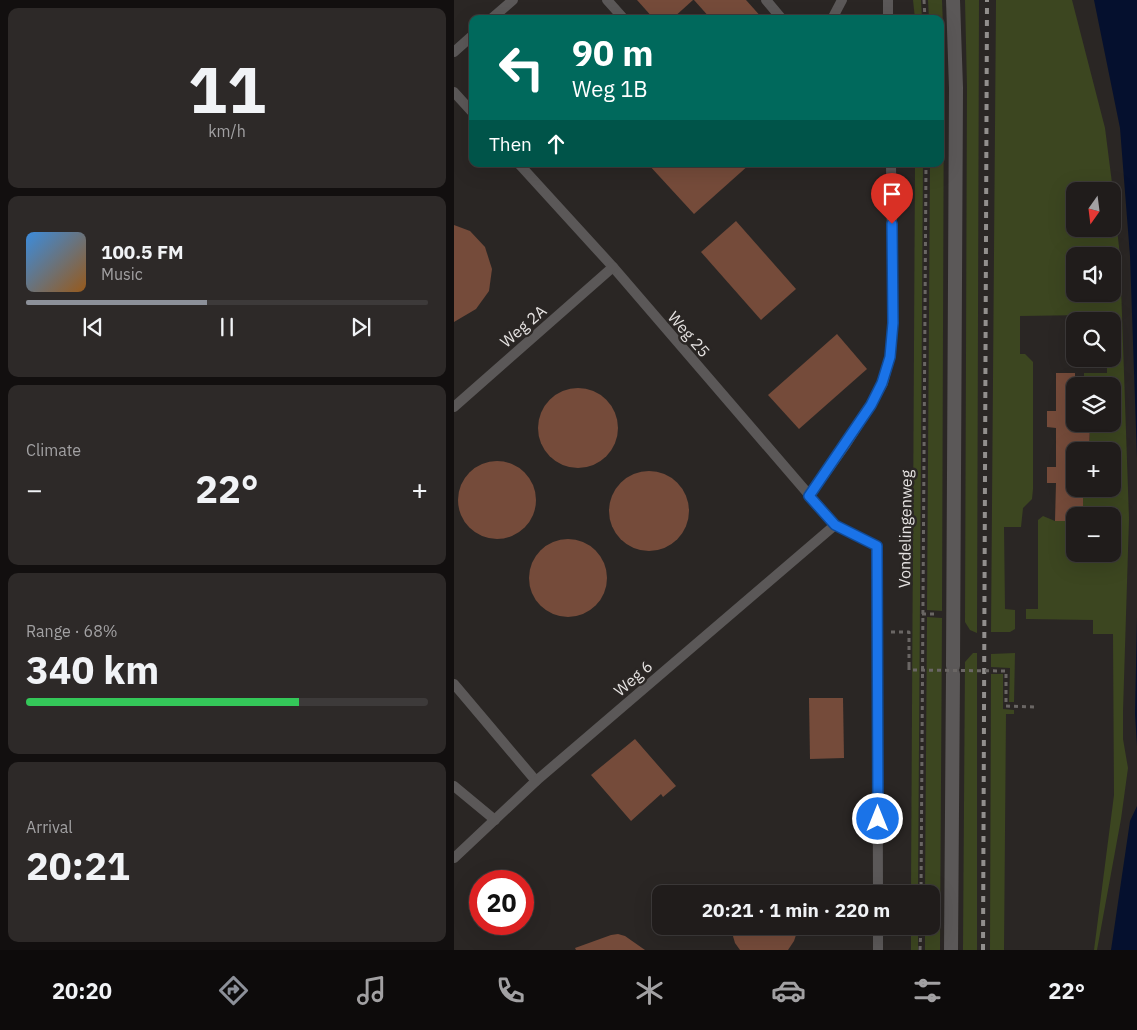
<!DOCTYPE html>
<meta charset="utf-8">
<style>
:root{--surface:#201c1b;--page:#2d2928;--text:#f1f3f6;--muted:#a2a1a3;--line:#3d3a3a;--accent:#8c9099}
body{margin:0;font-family:"IBM Plex Sans",sans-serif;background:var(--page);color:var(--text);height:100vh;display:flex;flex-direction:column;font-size:19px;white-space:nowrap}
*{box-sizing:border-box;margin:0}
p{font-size:16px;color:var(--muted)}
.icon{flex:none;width:28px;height:28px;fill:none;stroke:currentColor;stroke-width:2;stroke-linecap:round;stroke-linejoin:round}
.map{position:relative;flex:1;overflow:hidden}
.sheet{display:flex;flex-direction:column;gap:8px;padding:8px;background:#120f0f;width:454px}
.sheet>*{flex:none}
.hud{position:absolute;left:15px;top:15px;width:475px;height:152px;border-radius:10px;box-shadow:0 5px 20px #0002,0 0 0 1px var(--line);background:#00695c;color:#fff;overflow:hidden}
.needle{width:32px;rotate:194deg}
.tools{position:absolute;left:612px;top:182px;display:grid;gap:10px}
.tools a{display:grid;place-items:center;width:55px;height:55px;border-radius:10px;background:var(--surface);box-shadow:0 5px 20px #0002,0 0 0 1px var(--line);font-size:25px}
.speed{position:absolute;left:15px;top:870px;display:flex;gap:10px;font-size:25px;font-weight:700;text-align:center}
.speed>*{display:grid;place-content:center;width:65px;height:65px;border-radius:50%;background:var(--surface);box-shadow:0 5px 20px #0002,0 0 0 1px var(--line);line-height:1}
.speed .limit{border:8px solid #d22;background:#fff;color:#111}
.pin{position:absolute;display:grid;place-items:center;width:42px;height:42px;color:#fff;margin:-51px -21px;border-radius:50% 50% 50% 0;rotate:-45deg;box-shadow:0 0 5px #0007}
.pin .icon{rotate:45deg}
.me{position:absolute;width:55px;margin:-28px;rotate:0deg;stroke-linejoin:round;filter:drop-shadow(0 0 4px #0008)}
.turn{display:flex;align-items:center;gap:18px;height:105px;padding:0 20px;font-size:22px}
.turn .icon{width:65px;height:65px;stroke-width:2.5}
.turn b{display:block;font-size:35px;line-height:42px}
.then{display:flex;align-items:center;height:48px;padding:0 20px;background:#0003;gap:10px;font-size:19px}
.big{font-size:38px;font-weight:700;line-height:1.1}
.sheet .widget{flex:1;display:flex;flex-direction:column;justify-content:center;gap:8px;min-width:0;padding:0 18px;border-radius:10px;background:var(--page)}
.sheet .dial{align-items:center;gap:0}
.dial b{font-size:65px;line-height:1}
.song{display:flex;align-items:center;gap:15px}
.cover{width:60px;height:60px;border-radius:8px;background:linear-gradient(135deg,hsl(210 70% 55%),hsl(30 70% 35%))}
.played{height:5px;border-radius:2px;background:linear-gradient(90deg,var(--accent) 45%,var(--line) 45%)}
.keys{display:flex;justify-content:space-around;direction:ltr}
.heat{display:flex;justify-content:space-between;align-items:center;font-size:28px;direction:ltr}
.charge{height:8px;border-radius:4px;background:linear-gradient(90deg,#34c759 68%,var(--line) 0)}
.trip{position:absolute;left:198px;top:885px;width:288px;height:50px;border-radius:10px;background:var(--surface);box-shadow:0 5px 20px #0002,0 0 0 1px var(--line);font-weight:700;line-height:50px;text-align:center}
.menu{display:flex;height:80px;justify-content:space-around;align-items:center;background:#0d0b0b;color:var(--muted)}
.menu .icon{width:35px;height:35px}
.menu .on{color:var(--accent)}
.menu b{font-size:22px;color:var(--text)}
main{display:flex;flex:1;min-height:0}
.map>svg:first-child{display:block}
</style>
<main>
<section class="sheet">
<div class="widget dial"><b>11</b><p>km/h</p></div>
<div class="widget">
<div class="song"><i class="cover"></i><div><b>100.5 FM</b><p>Music</p></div></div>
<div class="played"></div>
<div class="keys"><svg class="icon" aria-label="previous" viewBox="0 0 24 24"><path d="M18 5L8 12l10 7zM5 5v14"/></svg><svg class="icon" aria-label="pause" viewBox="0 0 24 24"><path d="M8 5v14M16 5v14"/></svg><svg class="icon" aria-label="next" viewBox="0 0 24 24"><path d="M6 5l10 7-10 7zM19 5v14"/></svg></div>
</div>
<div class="widget"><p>Climate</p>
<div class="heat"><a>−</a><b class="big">22°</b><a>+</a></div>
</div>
<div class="widget"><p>Range · 68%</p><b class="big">340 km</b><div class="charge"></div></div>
<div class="widget"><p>Arrival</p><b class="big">20:21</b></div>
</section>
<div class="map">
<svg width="684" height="950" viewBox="0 0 684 950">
<rect width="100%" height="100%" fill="#2a2624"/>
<g fill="#3c4620" fill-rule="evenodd">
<path d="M 459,0 L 467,0 L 468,19 L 461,19 Z"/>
<path d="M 474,0 L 488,0 L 490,53 L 488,611 L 473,610 L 476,164 L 486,164 L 486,19 L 475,19 Z"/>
<path d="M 511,0 L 525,0 L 523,633 L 516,630 L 511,622 L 513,87 Z"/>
<path d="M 542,0 L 618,0 L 651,128 L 659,191 L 621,191 L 621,229 L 659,229 L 659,193 L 666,256 L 675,519 L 669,711 L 669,739 L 674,768 L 667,819 L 643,950 L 640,950 L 660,795 L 659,634 L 639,634 L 639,620 L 572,619 L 572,609 L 584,609 L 584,520 L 589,516 L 601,521 L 621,521 L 621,554 L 659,554 L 659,516 L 629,516 L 629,489 L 659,489 L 659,451 L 635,451 L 636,427 L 641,428 L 642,424 L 659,424 L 659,386 L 630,386 L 630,373 L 653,373 L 653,359 L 659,359 L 659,321 L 634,320 L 634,315 L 566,316 L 566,354 L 571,354 L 579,362 L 579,489 L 578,499 L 569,508 L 567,527 L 550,527 L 551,609 L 561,610 L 561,629 L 556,632 L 537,632 ZM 621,256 L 659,256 L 659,294 L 621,294 Z"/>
<path d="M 461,164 L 469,164 L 464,894 L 457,894 Z"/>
<path d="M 473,617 L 488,618 L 486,950 L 471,950 L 471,926 L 476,926 L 476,894 L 471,894 Z"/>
<path d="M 519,653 L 523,653 L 523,950 L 509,950 L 511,662 Z"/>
<path d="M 561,653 L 560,702 L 555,702 L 556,668 L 537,667 L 537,654 Z"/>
<path d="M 537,674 L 549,674 L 549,709 L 560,710 L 560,714 L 552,714 L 550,950 L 536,950 Z"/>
<rect x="457" y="926" width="7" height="24"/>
</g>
<g fill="#05102e">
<path d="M 640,0 L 683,0 L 683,458 L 676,256 L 666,128 Z"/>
<path d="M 683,617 L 684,746 L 683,746 L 681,714 Z"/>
<path d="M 683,806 L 683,950 L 657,950 L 676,821 Z"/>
</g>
<g fill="#754b3a">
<path d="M 183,0 L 239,0 L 218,19 L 200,19 Z"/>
<path d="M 240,0 L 292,0 L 309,19 L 257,19 Z"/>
<path d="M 194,164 L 296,164 L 240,214 Z"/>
<path d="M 282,221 L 342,289 L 307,320 L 247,252 Z"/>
<path d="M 0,225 L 16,231 L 31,247 L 38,269 L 35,291 L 22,309 L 0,322 Z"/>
<path d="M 383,334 L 413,369 L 345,429 L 314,395 Z"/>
<path d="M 602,373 L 621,373 L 621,424 L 636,424 L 635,451 L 621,451 L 621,489 L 629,489 L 629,516 L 621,516 L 621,521 L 601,521 L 602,483 L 593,483 L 593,467 L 602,467 L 602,428 L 593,427 L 593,411 L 602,411 Z"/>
<circle cx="124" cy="428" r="40"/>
<circle cx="43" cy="500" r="39"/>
<circle cx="195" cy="511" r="40"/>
<circle cx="114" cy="578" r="39"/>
<path d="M 355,698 L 389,698 L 390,758 L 356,759 Z"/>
<path d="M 181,739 L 222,786 L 209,797 L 207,794 L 177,821 L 137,775 Z"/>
<path d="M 276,926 L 345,926 L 340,941 L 334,950 L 286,950 L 281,943 Z"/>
<path d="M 164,934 L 171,936 L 191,950 L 122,950 L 121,948 L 157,935 Z"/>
</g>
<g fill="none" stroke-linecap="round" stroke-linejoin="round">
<g stroke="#6a6664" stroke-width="3" stroke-dasharray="4 4" stroke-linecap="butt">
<path d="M 470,0 L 471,19"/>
<path d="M 468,614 L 483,614"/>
<path d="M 437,632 L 455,632 L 455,666"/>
<path d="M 552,674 L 552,706 L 580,707"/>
<path d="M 467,894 L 472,164"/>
<path d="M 466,950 L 467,926"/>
</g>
<g stroke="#5b5858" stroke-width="10">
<path d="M 153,0 L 170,19"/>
<path d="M 312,0 L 328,19"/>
<path d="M 434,0 L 434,19"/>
<path d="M 37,19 L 59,0"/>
<path d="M 378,19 L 388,0"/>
<path d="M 0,52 L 19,35"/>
<path d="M 0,92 L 19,113"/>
<path d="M 65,164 L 159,267 L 381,525 L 423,546 L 424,894"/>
<path d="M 0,407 L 159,267"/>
<path d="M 355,496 L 392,444 L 417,405 L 429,383 L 436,357 L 439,323 L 437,164"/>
<path d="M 0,684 L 82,781"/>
<path d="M 0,786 L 41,820"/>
<path d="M 0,858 L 82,781 L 381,525"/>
<path d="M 424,926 L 424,950"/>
</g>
<g stroke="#5b5858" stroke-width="14">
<path d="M 499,0 L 502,88 L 499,666"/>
<path d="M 497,950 L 499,674"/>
</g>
<path stroke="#928f8d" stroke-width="4" stroke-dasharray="6 6" stroke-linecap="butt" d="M 529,950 L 533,0"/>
<path stroke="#6a6664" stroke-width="3" stroke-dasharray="4 4" stroke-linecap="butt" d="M 455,666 L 455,670 L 552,671 L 552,674"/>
</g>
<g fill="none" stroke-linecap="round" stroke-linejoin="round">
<g stroke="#114b97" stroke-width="12">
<path id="route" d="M 424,819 L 423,546 L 381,525 L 355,496 L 417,405 L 428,383 L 436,357 L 439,323 L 438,224"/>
</g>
<use href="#route" stroke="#1a73e8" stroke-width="9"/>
</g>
<g text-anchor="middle" stroke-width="5" stroke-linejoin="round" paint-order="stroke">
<g font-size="16" fill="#e5e2e1" stroke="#2a2624">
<text transform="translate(69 326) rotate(-41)" y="6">Weg 2A</text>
<text transform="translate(235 334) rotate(49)" y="6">Weg 25</text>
<text transform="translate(451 529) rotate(-89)" y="6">Vondelingenweg</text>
<text transform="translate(179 678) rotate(-41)" y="6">Weg 6</text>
</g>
</g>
</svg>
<div class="tools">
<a><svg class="needle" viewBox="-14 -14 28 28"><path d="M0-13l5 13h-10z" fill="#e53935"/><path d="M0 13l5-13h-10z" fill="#a2a1a3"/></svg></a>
<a><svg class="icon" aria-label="sound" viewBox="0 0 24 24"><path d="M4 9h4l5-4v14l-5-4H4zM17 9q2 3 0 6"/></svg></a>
<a><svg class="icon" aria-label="search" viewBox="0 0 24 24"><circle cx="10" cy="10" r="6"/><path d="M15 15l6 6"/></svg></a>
<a><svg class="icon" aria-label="layers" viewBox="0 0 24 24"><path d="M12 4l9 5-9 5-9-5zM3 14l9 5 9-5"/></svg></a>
<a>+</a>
<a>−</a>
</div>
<div class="speed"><div class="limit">20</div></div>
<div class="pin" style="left:438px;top:224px;background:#d93025"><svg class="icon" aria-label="arrive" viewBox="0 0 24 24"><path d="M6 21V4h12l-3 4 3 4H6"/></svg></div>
<svg class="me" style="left:424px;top:819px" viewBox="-20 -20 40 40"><circle r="17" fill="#1a73e8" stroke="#fff" stroke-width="3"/><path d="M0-11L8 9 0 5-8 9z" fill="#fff"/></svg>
<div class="trip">20:21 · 1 min · 220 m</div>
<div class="hud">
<div class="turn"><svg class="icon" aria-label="left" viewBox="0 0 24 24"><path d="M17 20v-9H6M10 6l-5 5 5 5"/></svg><div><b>90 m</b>Weg 1B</div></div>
<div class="then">Then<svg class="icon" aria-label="ahead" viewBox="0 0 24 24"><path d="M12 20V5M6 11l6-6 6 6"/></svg></div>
</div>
</div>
</main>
<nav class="menu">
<b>20:20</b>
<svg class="icon on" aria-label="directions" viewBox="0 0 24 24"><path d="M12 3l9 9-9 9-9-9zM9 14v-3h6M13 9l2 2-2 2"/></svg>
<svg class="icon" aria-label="music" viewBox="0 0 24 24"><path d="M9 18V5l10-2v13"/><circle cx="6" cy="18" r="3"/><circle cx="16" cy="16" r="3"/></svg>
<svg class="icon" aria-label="phone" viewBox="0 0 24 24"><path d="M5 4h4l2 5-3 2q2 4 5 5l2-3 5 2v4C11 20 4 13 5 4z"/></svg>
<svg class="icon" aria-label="climate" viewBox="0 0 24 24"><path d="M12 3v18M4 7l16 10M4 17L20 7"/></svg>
<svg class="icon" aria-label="car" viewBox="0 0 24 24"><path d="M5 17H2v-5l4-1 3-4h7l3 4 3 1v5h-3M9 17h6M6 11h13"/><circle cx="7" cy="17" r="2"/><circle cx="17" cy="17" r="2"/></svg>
<svg class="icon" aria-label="filters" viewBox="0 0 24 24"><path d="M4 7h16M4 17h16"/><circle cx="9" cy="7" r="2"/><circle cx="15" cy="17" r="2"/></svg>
<b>22°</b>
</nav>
